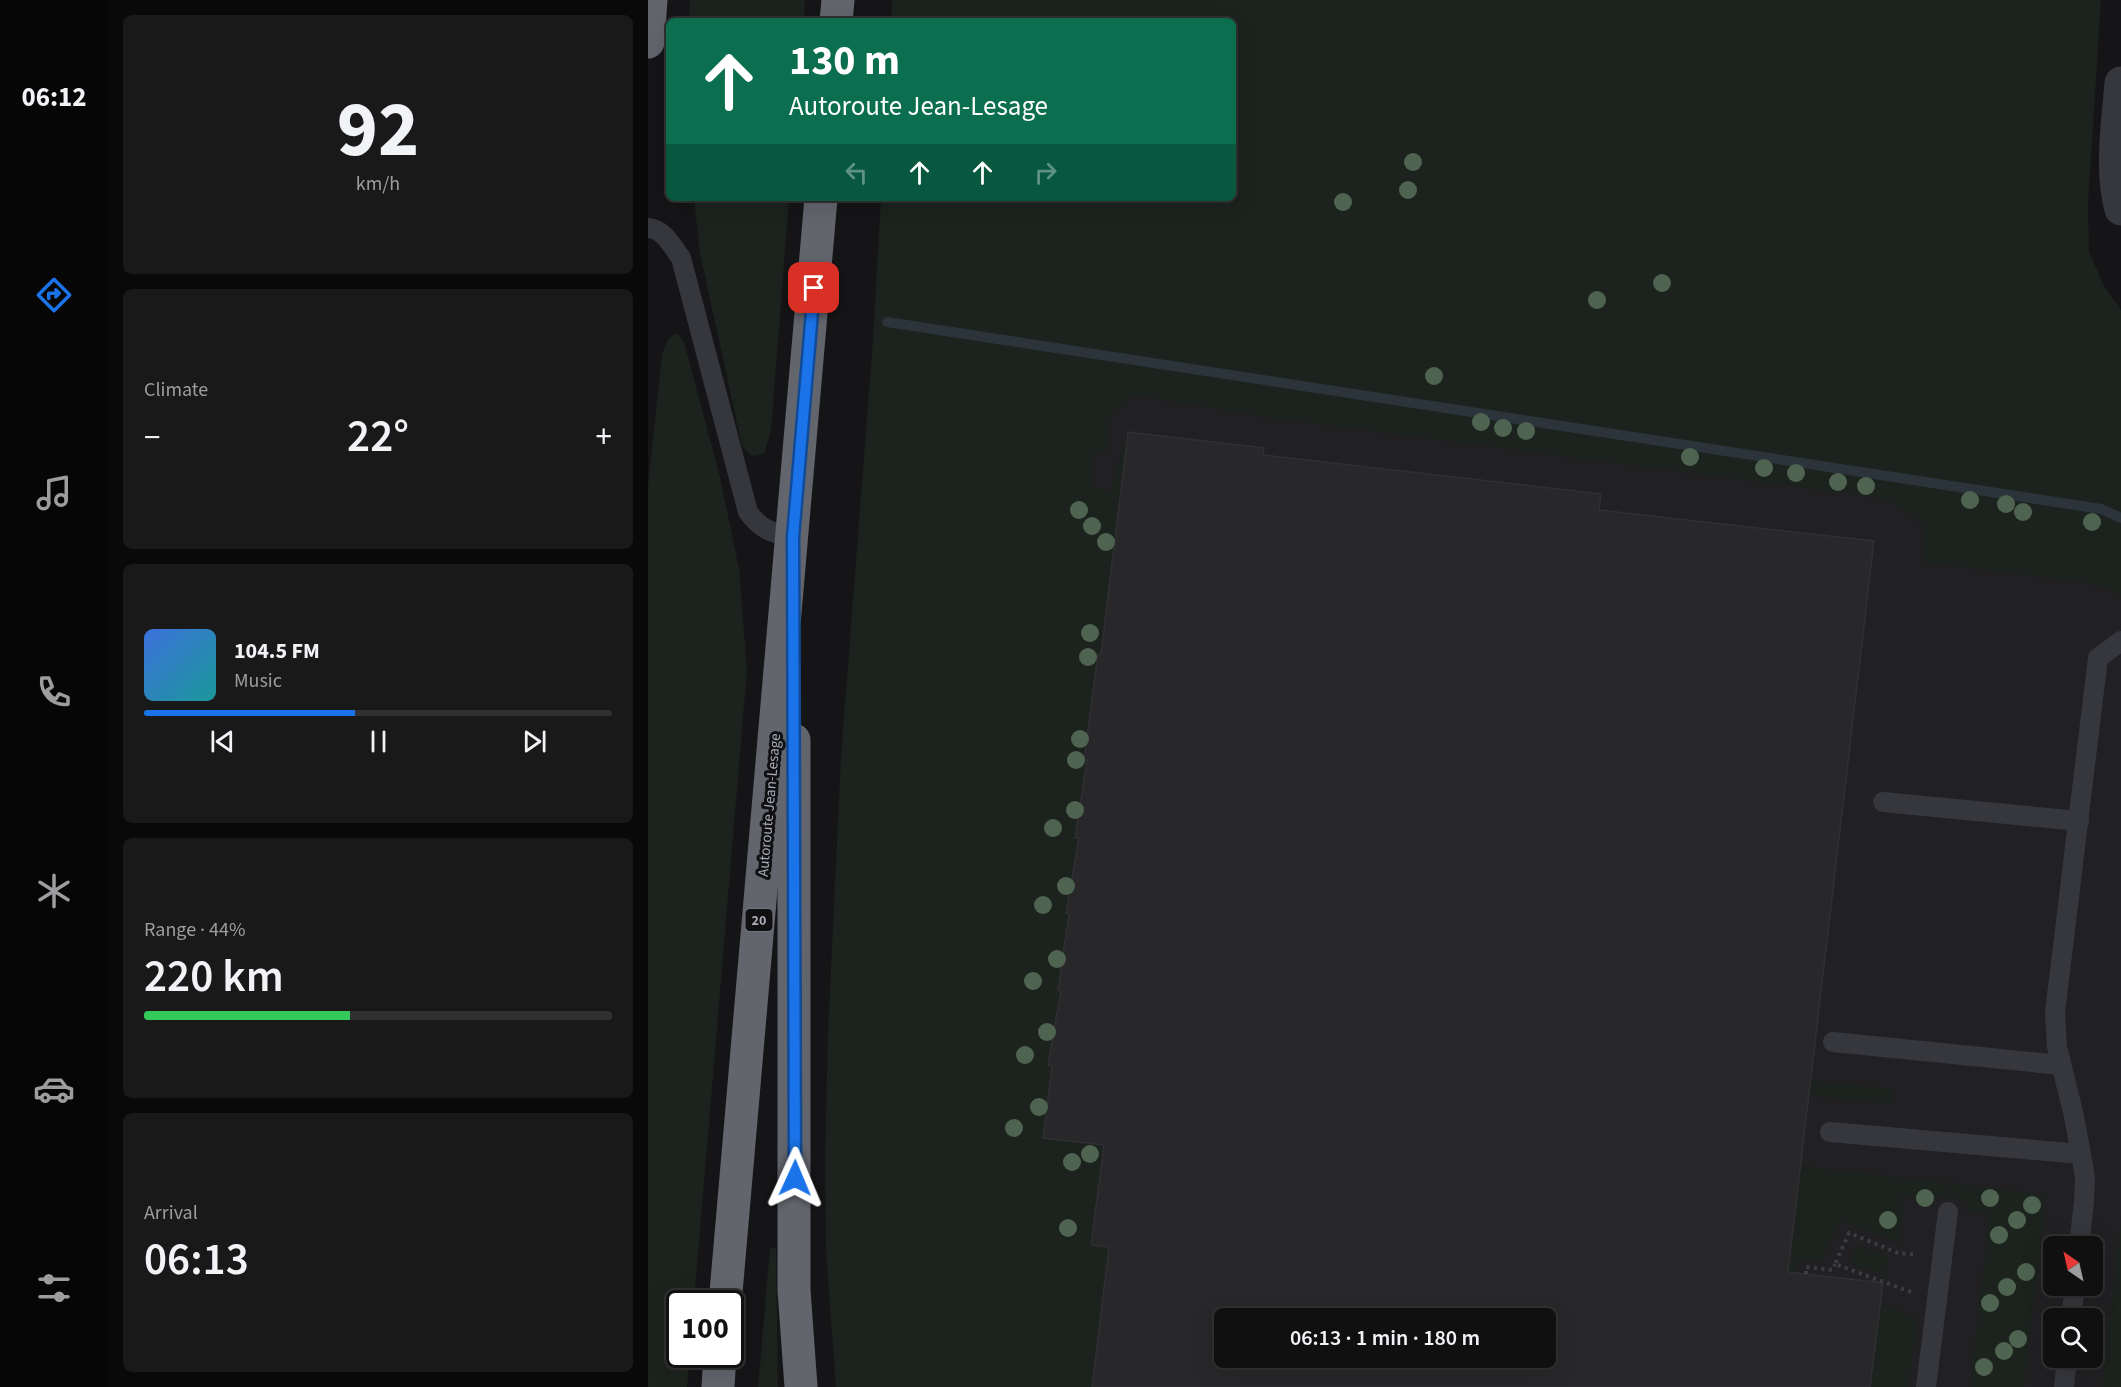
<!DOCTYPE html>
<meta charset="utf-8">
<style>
:root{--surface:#101011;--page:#19191a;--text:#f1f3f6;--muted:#9c9d9f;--line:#303031;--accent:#1a73e8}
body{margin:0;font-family:"Source Sans 3",sans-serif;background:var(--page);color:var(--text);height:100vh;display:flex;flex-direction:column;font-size:22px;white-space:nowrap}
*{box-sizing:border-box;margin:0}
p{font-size:20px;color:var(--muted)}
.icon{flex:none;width:33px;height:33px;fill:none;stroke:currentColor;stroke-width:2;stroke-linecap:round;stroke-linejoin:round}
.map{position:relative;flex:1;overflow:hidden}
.panel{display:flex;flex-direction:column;gap:15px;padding:15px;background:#090909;width:540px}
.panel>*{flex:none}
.top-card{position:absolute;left:18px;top:18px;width:570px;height:183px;border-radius:9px;box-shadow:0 6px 24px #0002,0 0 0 2px var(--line);background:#0b6e4f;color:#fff;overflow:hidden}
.needle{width:39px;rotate:326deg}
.buttons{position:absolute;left:1395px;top:1236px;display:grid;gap:12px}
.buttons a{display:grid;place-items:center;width:60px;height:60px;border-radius:9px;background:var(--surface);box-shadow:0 6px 24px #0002,0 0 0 2px var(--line);font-size:30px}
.speed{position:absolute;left:18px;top:1290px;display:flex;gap:12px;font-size:30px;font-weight:700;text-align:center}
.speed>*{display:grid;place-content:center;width:78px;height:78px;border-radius:50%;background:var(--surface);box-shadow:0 6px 24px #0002,0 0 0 2px var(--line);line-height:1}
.speed .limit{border:3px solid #111;border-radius:9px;background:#fff;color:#111}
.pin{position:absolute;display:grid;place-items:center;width:51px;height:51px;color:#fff;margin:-26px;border-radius:12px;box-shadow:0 3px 9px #0006}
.me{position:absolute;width:66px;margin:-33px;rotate:1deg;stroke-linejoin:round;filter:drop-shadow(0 0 4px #0008)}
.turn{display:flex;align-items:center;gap:21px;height:126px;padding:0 24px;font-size:27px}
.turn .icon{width:78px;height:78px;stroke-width:2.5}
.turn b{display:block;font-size:42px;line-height:51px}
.lanes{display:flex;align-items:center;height:57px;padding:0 24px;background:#0003;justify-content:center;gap:30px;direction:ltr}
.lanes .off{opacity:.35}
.big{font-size:45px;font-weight:600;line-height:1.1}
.panel .card{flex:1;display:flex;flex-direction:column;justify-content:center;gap:9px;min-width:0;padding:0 21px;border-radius:9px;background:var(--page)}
.panel .dial{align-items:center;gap:0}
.dial b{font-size:78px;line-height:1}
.song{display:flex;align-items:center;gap:18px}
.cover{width:72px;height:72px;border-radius:9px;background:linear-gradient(135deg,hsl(220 70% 55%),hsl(180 70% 35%))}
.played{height:6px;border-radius:3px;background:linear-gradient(90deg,var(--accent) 45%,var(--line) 45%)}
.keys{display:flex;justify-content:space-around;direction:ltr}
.heat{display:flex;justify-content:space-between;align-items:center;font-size:33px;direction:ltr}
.charge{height:9px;border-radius:4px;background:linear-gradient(90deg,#34c759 44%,var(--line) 0)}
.trip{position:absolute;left:566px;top:1308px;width:342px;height:60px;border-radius:9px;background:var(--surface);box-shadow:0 6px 24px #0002,0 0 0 2px var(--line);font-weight:600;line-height:60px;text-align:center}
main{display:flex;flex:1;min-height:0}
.dock{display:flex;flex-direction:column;width:108px;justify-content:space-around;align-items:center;background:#060607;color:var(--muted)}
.dock .icon{width:42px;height:42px}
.dock .on{color:var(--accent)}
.dock b{font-size:27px;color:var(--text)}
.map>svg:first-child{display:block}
</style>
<main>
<nav class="dock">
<b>06:12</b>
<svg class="icon on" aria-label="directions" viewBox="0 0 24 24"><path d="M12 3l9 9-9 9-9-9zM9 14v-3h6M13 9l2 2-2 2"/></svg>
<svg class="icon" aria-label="music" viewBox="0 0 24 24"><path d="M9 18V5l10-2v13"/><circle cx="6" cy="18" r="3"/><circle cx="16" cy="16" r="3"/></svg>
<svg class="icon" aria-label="phone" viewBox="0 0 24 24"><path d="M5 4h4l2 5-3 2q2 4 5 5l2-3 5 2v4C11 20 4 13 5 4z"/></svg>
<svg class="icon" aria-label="climate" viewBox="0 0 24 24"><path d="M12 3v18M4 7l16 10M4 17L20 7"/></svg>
<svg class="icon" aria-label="car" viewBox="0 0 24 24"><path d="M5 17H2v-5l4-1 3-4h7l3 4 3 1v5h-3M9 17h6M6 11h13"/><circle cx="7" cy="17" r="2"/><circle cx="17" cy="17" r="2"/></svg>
<svg class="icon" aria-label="filters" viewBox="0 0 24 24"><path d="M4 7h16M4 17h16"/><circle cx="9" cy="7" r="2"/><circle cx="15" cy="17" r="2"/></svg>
</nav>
<section class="panel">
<div class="card dial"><b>92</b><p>km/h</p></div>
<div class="card"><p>Climate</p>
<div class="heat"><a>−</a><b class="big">22°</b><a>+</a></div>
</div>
<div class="card">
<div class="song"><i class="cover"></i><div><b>104.5 FM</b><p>Music</p></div></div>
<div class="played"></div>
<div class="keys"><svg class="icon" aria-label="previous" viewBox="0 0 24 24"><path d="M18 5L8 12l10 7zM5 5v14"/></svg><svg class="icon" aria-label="pause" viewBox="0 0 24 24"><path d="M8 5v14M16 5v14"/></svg><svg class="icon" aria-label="next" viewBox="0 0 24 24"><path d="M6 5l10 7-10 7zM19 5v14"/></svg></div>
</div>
<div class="card"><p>Range · 44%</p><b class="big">220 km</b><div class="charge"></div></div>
<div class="card"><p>Arrival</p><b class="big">06:13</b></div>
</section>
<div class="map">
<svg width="1473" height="1387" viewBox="0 0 1473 1387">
<rect width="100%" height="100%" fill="#151517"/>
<path fill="#212124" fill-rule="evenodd" d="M 405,364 L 1387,522 L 1473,546 L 1473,1387 L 353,1387 ZM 1406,1246 L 1444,1246 L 1444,1286 L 1406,1286 ZM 576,1318 L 897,1318 L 897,1358 L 576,1358 ZM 1406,1318 L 1444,1318 L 1444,1358 L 1406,1358 Z"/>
<g fill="#1c221d">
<path d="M 42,0 L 157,0 L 156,21 L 40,21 Z"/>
<path d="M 244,0 L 1453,0 L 1440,203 L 1441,252 L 1456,286 L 1473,310 L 1473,598 L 1465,590 L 1442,583 L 1274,562 L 1277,526 L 1241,499 L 624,418 L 481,394 L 479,404 L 463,413 L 458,451 L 447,452 L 443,485 L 462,492 L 480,432 L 454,654 L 450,654 L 436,760 L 439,760 L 427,838 L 431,838 L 418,913 L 421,914 L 410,990 L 413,991 L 400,1064 L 404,1066 L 456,1145 L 443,1244 L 461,1247 L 444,1387 L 188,1387 L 178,1250 L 177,1160 L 180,1034 L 193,757 L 225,339 L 233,198 L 585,198 L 585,21 L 243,21 Z"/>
<path d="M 46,198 L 141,198 L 123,431 L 116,454 L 104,456 L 94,446 L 52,253 Z"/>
<path d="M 29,333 L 36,342 L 72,477 L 91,569 L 99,669 L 46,1303 L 32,1304 L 32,1354 L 42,1355 L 39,1387 L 0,1387 L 0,487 L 14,354 L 21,338 Z"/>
<path d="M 1163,1081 L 1244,1089 L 1242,1104 L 1161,1095 Z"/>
<path d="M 1153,1166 L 1298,1183 L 1296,1198 L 1281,1196 L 1280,1205 L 1266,1204 L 1267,1195 L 1252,1195 L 1251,1202 L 1256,1203 L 1252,1243 L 1192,1221 L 1174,1260 L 1151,1259 L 1149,1273 L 1140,1272 Z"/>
<path d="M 1301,1183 L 1396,1195 L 1398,1201 L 1376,1387 L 1322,1387 L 1342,1214 L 1318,1210 L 1319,1200 L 1301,1198 Z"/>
<path d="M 1473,1222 L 1473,1387 L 1454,1387 Z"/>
<path d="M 1208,1245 L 1240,1256 L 1238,1276 L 1202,1263 Z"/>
<path d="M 122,1248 L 128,1248 L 130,1387 L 110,1387 Z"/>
<path d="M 1232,1303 L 1269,1318 L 1261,1387 L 1222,1387 Z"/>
</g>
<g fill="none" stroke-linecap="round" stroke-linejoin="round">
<path stroke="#2c343b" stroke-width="10" d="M 239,322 L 1453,509 L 1473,518"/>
</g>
<path fill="#28282b" stroke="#302f33" stroke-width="1.5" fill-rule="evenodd" d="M 480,432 L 616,448 L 615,455 L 953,494 L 951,510 L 1226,541 L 1140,1272 L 1235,1283 L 1222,1387 L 444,1387 L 461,1247 L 443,1245 L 456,1145 L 395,1138 L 404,1066 L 400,1065 L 413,991 L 410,990 L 421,914 L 418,913 L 431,838 L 427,838 L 439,760 L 436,760 L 450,654 L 453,654 ZM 576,1318 L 897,1318 L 897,1358 L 576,1358 Z"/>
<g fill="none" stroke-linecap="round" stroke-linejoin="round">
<g stroke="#3c3e43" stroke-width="4" stroke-dasharray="3 4.5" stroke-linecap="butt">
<path d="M 1158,1274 L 1158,1267 L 1184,1270 L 1187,1264"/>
<path d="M 1263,1292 L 1187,1264 L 1201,1233 L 1250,1253 L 1269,1255"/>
</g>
<g stroke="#36373c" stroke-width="20">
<path d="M 0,228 C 16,229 24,246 33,258 L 100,512 C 113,530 124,533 145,537"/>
<path d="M 1235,802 L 1431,821"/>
<path d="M 1185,1042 L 1413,1065"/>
<path d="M 1182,1132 L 1433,1154"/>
<path d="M 1431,1246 L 1436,1201 L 1437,1177 L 1426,1116 L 1409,1047 L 1407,1012 L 1450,658 L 1473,641"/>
<path d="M 1423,1318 L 1427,1286"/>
<path d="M 1278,1387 L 1300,1212"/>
<path d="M 1416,1387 L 1419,1358"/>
</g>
<path stroke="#36373c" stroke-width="33" d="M 1473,83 C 1470,123 1462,169 1473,209"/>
<g stroke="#63656d" stroke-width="33">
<path d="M 188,21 L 190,0"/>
<path d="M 0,42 L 3,0"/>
<path d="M 146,740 L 146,1290 L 153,1387"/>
<path d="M 77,1304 L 173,198"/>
<path d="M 70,1387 L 72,1354"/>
</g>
</g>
<g fill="#4f6351">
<circle cx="765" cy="162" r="9"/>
<circle cx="760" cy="190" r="9"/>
<circle cx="695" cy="202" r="9"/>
<circle cx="1014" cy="283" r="9"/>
<circle cx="949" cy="300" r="9"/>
<circle cx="786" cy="376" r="9"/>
<circle cx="833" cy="422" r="9"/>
<circle cx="855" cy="428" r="9"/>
<circle cx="878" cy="431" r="9"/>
<circle cx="1042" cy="457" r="9"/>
<circle cx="1116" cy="468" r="9"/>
<circle cx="1148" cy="473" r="9"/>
<circle cx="1190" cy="482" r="9"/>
<circle cx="1218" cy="486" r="9"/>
<circle cx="1322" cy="500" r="9"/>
<circle cx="1358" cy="504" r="9"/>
<circle cx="431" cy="510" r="9"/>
<circle cx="1375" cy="512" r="9"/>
<circle cx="1444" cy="522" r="9"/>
<circle cx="444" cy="526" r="9"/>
<circle cx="458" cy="542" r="9"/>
<circle cx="442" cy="633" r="9"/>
<circle cx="440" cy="657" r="9"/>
<circle cx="432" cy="739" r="9"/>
<circle cx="428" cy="760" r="9"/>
<circle cx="427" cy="810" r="9"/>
<circle cx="405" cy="828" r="9"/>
<circle cx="418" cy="886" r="9"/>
<circle cx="395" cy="905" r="9"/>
<circle cx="409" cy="959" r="9"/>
<circle cx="385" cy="981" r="9"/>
<circle cx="399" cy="1032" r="9"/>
<circle cx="377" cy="1055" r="9"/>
<circle cx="391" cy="1107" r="9"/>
<circle cx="366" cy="1128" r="9"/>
<circle cx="442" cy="1154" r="9"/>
<circle cx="424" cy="1162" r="9"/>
<circle cx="1277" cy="1198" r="9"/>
<circle cx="1342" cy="1198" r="9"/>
<circle cx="1384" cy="1205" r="9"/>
<circle cx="1240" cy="1220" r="9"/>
<circle cx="1369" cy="1220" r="9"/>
<circle cx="420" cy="1228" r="9"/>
<circle cx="1351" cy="1235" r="9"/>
<circle cx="1378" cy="1272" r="9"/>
<circle cx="1359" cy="1287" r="9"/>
<circle cx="1342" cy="1303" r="9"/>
<circle cx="1370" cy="1339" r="9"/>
<circle cx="1356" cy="1351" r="9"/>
<circle cx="1336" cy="1367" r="9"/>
</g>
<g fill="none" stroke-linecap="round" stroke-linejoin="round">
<g stroke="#114b97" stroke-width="15">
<path id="route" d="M 147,1178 L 145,537 L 166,288"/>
</g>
<use href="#route" stroke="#1a73e8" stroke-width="10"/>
</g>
<g text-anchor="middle" stroke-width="6" stroke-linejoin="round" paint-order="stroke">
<rect fill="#101012" stroke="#7a7d86" stroke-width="1.5" x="97.5" y="909" width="27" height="22" rx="4.5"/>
<g font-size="14" font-weight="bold" fill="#a8acb7">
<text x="111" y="925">20</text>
</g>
<g font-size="15" fill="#a8acb7" stroke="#101012">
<text transform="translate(121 805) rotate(-85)" y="5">Autoroute Jean-Lesage</text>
</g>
</g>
</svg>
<div class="buttons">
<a><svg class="needle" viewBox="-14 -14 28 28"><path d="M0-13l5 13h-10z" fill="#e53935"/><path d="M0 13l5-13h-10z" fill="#9c9d9f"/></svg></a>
<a><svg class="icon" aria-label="search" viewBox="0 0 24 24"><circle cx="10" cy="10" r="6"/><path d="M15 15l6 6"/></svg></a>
</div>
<div class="speed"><div class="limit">100</div></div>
<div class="pin" style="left:166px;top:288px;background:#d93025"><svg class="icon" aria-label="arrive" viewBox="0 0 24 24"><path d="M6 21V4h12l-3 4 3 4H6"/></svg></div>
<svg class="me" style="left:147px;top:1178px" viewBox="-20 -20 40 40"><path d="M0-17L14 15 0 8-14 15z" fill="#1a73e8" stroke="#fff" stroke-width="4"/></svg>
<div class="trip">06:13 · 1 min · 180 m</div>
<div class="top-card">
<div class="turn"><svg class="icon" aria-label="ahead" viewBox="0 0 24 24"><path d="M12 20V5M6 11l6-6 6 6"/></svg><div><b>130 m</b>Autoroute Jean-Lesage</div></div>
<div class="lanes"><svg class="icon off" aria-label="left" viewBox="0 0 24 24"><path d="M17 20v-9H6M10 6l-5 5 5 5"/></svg><svg class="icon" aria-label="ahead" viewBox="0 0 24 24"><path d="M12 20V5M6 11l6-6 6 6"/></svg><svg class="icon" aria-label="ahead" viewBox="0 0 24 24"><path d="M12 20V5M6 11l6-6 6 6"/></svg><svg class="icon off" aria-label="right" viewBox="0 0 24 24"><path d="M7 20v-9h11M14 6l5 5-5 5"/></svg></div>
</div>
</div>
</main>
